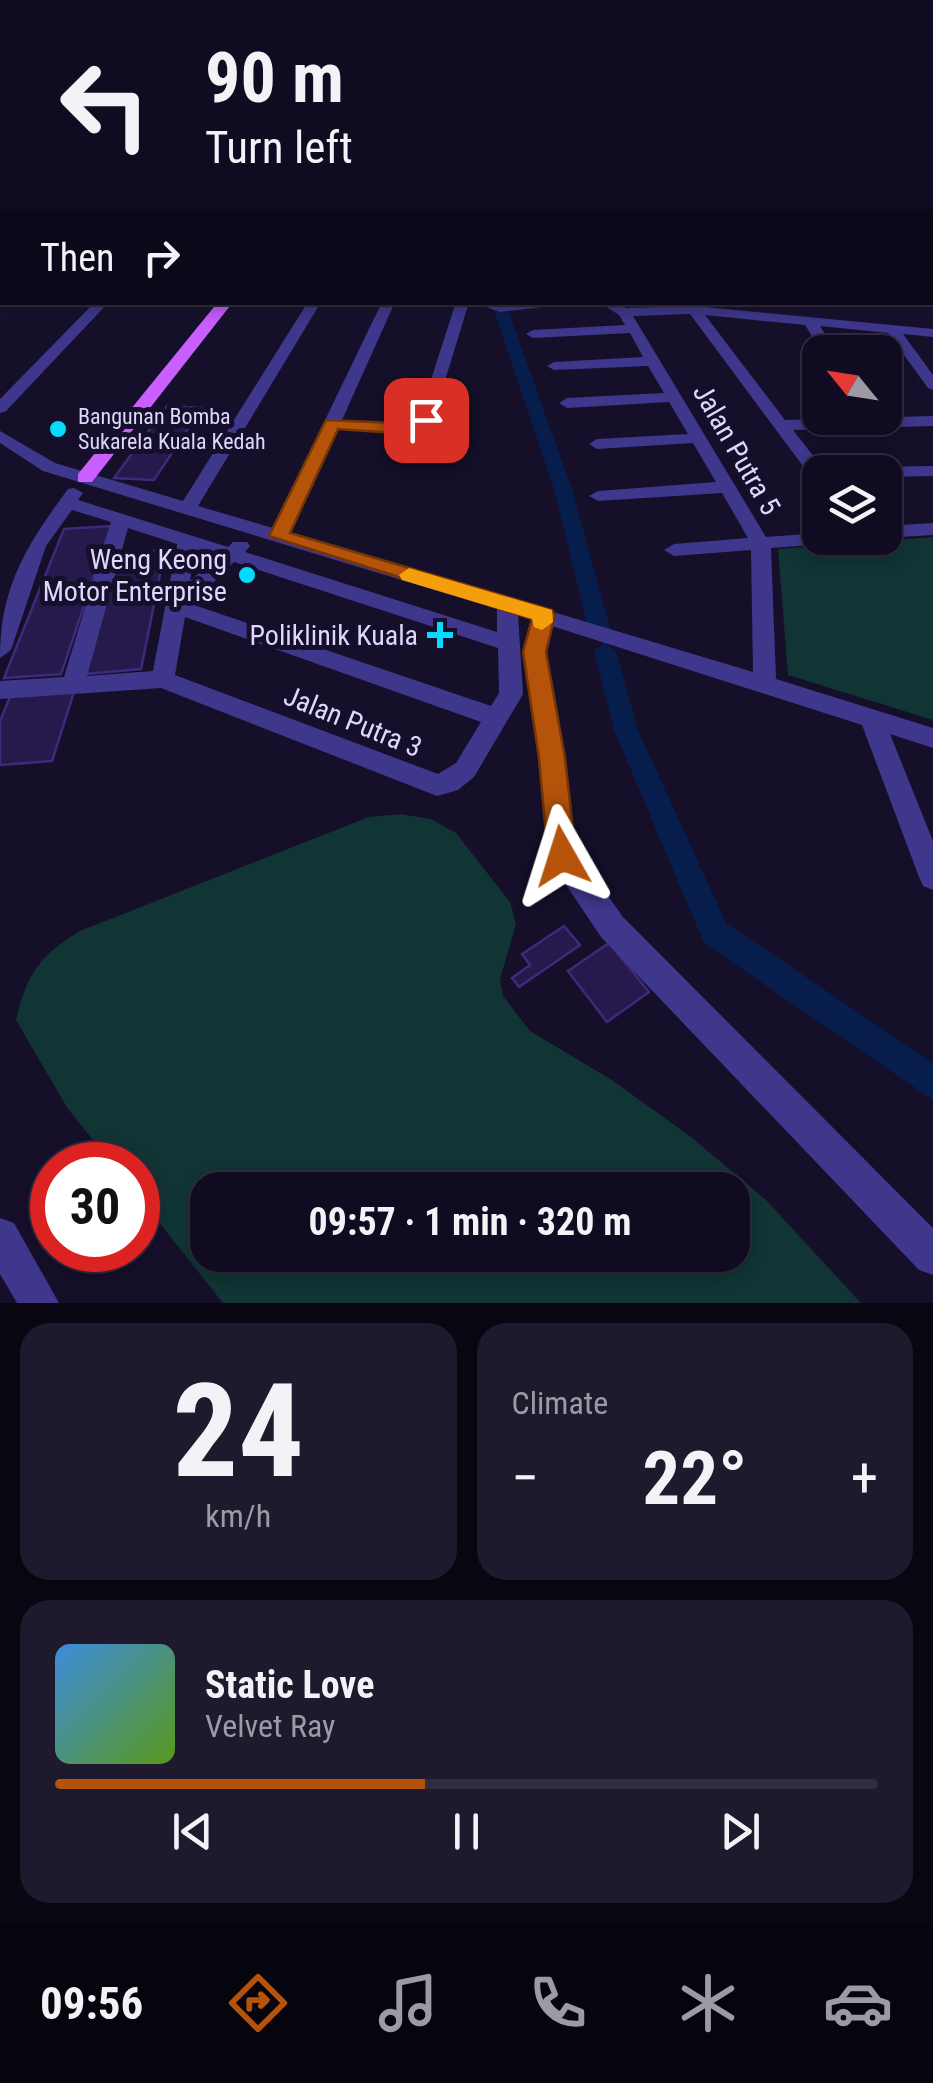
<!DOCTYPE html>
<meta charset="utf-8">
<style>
:root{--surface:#100b20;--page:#1e192d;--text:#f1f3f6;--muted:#9c9ba5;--line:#302b3e;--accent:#b45309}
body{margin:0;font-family:"Roboto Condensed",sans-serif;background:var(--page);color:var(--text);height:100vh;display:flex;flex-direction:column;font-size:38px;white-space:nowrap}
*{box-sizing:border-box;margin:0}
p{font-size:32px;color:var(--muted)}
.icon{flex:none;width:55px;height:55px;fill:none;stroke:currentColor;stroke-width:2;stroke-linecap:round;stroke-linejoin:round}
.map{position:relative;height:1303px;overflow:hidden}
.details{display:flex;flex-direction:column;gap:20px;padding:20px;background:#090612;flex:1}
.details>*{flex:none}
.top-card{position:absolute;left:0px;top:0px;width:935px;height:305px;box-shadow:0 5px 15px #0003,0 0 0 2px var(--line);background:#100b20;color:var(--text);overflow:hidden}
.needle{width:65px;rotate:300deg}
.buttons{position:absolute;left:802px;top:335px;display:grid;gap:20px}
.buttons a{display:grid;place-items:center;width:100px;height:100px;border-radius:20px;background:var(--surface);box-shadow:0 5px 15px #0003,0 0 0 2px var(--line);font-size:50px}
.speed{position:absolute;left:30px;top:1142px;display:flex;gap:20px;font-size:50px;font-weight:700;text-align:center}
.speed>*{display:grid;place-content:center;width:130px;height:130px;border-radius:50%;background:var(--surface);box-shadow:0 5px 15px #0003,0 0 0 2px var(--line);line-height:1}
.speed .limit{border:15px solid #d22;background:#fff;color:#111}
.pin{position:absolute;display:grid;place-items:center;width:85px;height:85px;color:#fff;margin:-42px;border-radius:20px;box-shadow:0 5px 15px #0006}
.me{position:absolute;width:110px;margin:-55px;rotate:354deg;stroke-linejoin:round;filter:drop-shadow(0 0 8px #0008)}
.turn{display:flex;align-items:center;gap:35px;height:210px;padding:0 40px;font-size:45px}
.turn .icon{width:130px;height:130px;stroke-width:2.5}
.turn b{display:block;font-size:70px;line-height:85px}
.then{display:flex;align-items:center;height:95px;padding:0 40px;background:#0003;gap:20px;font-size:38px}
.big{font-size:75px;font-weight:700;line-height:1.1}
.details .widget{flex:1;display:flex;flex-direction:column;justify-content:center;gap:15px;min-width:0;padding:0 35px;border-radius:30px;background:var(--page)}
.details .dial{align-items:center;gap:0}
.dial b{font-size:130px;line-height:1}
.song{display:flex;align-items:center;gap:30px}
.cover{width:120px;height:120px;border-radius:15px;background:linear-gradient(135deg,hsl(210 70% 55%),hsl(90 70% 35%))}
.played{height:10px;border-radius:5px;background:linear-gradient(90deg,var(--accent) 45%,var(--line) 45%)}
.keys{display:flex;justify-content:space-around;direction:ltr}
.heat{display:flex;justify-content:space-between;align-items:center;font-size:55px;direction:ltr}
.details .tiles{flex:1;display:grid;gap:20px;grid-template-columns:1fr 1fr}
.widget:last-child{grid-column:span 2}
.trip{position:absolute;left:190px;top:1172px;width:560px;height:100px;border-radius:30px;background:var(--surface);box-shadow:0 5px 15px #0003,0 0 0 2px var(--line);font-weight:700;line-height:100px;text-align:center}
.menu{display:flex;height:160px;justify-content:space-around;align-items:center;background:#06040d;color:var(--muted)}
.menu .icon{width:70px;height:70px}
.menu .current{color:var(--accent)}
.menu b{font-size:45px;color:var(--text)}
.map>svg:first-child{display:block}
</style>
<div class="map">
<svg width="933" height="1303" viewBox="0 0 933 1303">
<rect width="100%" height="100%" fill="#150f2a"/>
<g fill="#113434" fill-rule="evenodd">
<path d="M 933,537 L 933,720 L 788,675 L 778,549 Z"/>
<path d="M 400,814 L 431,819 L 456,833 L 510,902 L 516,924 L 500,979 L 503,996 L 530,1031 L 612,1080 L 691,1137 L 766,1200 L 861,1303 L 223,1303 L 138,1196 L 138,1165 L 113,1165 L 68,1109 L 16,1020 C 27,974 39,956 80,931 L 369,817 ZM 208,1190 L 732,1190 L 732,1255 L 208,1255 Z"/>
</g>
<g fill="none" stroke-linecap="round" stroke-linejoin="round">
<g fill="#071d4b" fill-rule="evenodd">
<path d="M 501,306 L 508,310 L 572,489 L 610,628 L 607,633 L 591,633 L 588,628 L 554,489 L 494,310 Z"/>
<path d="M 605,643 L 616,651 L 638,730 L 726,923 L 933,1063 L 933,1100 L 704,943 L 614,730 L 594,651 Z"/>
</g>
</g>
<g fill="#26194c" stroke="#3d2a7a" stroke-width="2.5">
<path d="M 167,406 L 202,408 L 154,480 L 114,478 Z"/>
<path d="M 111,526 L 61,674 L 4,678 L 64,529 Z"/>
<path d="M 165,550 L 141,669 L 85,674 L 117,554 Z"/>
<path d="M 74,692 L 52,761 L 0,765 L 0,721 L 10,697 Z"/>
<path d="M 564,926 L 580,945 L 519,987 L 512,978 L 530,965 L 522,954 Z"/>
<path d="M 609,943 L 649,992 L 607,1022 L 568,971 Z"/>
</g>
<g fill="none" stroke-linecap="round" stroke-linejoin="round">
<g fill="#3e378c" fill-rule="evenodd">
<path d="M 95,302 L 109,302 L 6,411 L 0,413 L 0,399 Z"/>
<path d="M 308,302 L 321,302 L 198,506 L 273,528 L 382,302 L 395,302 L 342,420 L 395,423 L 419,417 L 456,302 L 469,302 L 432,423 L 395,433 L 337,429 L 290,533 L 753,672 L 751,550 L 674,556 L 664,550 L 674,544 L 748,538 L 722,493 L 598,501 L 589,496 L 598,491 L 716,482 L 693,443 L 597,449 L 589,444 L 597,439 L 688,434 L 669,402 L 567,408 L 559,403 L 567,398 L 664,393 L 648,366 L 554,370 L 547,366 L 554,362 L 643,357 L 630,333 L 533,338 L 526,334 L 533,330 L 625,325 L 619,315 L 599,302 L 616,302 L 626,308 L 694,306 L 933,329 L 933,337 L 903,334 L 933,375 L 933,390 L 928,388 L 888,333 L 820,326 L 836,352 L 822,352 L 805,325 L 705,315 L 785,420 L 933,416 L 933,426 L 793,430 L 826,472 L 820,472 L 820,482 L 814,481 L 690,314 L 633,316 L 766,537 L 820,533 L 820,538 L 836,538 L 826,544 L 771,548 L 776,679 L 933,728 L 933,748 L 890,734 L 933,841 L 933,890 L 923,886 L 919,877 L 862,725 L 552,626 L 546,652 L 565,758 L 576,851 L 623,917 L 933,1228 L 933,1275 L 919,1270 L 601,937 L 552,864 L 548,855 L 539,758 L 524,652 L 532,620 L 518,615 L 523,694 L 474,777 L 458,790 L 437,796 L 161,688 L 0,699 L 0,681 L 64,677 L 111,522 L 72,510 L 46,546 L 11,650 L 0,658 C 0,586 27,545 68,489 L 74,488 L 83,493 L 78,500 L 228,547 L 233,542 L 247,542 L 250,546 L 245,552 L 497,632 L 497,609 L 43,471 L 0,443 L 0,431 L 55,463 L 183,501 ZM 128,528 L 177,544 L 153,671 L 87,676 ZM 195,550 L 217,557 L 190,581 ZM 234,562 L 498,648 L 499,693 L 491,706 L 191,604 ZM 185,617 L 481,722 L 456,763 L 438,774 L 175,675 Z"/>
<path d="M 472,302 L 586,302 L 500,312 Z"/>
<path d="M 933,466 L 933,476 L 885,477 L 885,472 L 856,472 L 865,467 Z"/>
<path d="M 933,523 L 933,535 L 885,538 L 884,538 L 885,526 Z"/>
<path d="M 0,1218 L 14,1223 L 59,1303 L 17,1303 L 0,1274 Z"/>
</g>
<path fill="#ca5fff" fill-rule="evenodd" d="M 218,302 L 233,302 L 92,482 L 78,482 L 78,474 Z"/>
</g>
<linearGradient id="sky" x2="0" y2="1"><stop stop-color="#0c0817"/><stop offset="0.44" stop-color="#353755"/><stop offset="1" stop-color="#353755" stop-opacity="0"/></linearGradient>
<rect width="933" height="326" fill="url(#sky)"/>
<path fill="#b45309" stroke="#753606" stroke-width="2.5" d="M 426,415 L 434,420 L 432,423 L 395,433 L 338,429 L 290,533 L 552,610 L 555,615 L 546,652 L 565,758 L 576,856 L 572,864 L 562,868 L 552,864 L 548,856 L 539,758 L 523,652 L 532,619 L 269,536 L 326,420 L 395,423 Z"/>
<path fill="#f59e0b" d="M 409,568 L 552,610 L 553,622 L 542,630 L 534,627 L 532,619 L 402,580 L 399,575 Z"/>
<g fill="#04dbff" stroke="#150f2a" stroke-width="4">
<circle cx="58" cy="429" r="10"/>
<circle cx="247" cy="575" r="10"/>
<path d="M435 620h10v10h10v10h-10v10h-10v-10h-10v-10h10z"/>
</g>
<g text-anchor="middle" stroke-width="10" stroke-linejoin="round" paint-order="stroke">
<g font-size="22" fill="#ded8ff" stroke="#150f2a" text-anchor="start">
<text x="78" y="424">Bangunan Bomba<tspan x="78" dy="25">Sukarela Kuala Kedah</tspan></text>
</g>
<g font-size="28" fill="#ded8ff" stroke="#150f2a">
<text transform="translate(737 449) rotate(60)" y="10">Jalan Putra 5</text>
<text transform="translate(353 721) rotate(22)" y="10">Jalan Putra 3</text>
</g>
<g font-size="28" fill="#ded8ff" stroke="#150f2a" text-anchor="end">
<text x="227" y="569">Weng Keong<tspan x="227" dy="32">Motor Enterprise</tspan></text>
<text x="418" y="645">Poliklinik Kuala</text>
</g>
</g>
</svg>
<div class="buttons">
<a><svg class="needle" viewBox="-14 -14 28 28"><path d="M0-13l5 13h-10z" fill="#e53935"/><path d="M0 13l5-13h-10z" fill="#9c9ba5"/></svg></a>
<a><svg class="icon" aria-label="layers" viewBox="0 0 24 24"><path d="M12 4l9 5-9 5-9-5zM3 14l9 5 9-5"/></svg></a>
</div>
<div class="speed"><div class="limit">30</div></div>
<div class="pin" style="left:426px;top:420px;background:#d93025"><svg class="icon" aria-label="arrive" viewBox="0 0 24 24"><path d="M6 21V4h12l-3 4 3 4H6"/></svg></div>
<svg class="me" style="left:562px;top:856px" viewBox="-20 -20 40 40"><path d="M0-17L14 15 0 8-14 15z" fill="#b45309" stroke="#fff" stroke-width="4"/></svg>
<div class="trip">09:57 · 1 min · 320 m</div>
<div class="top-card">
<div class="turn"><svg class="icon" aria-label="left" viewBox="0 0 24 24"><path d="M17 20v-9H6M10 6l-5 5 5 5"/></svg><div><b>90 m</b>Turn left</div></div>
<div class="then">Then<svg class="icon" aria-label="right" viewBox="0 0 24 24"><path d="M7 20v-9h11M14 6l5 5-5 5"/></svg></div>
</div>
</div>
<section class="details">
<div class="tiles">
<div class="widget dial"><b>24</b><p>km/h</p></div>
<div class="widget"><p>Climate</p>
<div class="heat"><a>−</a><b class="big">22°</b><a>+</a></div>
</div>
<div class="widget">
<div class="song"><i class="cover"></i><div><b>Static Love</b><p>Velvet Ray</p></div></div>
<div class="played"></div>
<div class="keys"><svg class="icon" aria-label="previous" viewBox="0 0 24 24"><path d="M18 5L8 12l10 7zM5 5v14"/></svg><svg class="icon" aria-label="pause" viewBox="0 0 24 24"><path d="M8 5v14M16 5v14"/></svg><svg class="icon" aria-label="next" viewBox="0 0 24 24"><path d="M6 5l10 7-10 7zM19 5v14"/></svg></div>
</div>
</div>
</section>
<nav class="menu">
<b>09:56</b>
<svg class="icon current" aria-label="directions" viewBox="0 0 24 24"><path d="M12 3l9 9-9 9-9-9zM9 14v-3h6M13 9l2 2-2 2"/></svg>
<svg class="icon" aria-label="music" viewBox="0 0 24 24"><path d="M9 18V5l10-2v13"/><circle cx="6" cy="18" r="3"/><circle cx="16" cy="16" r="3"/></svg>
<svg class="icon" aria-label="phone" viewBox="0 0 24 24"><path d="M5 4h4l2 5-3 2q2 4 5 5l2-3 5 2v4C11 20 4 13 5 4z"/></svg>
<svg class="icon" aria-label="climate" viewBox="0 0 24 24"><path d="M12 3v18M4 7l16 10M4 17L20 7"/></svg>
<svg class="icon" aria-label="car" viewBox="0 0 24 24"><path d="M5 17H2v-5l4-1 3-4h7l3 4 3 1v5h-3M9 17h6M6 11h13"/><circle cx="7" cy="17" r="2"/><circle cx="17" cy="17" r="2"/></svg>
</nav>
